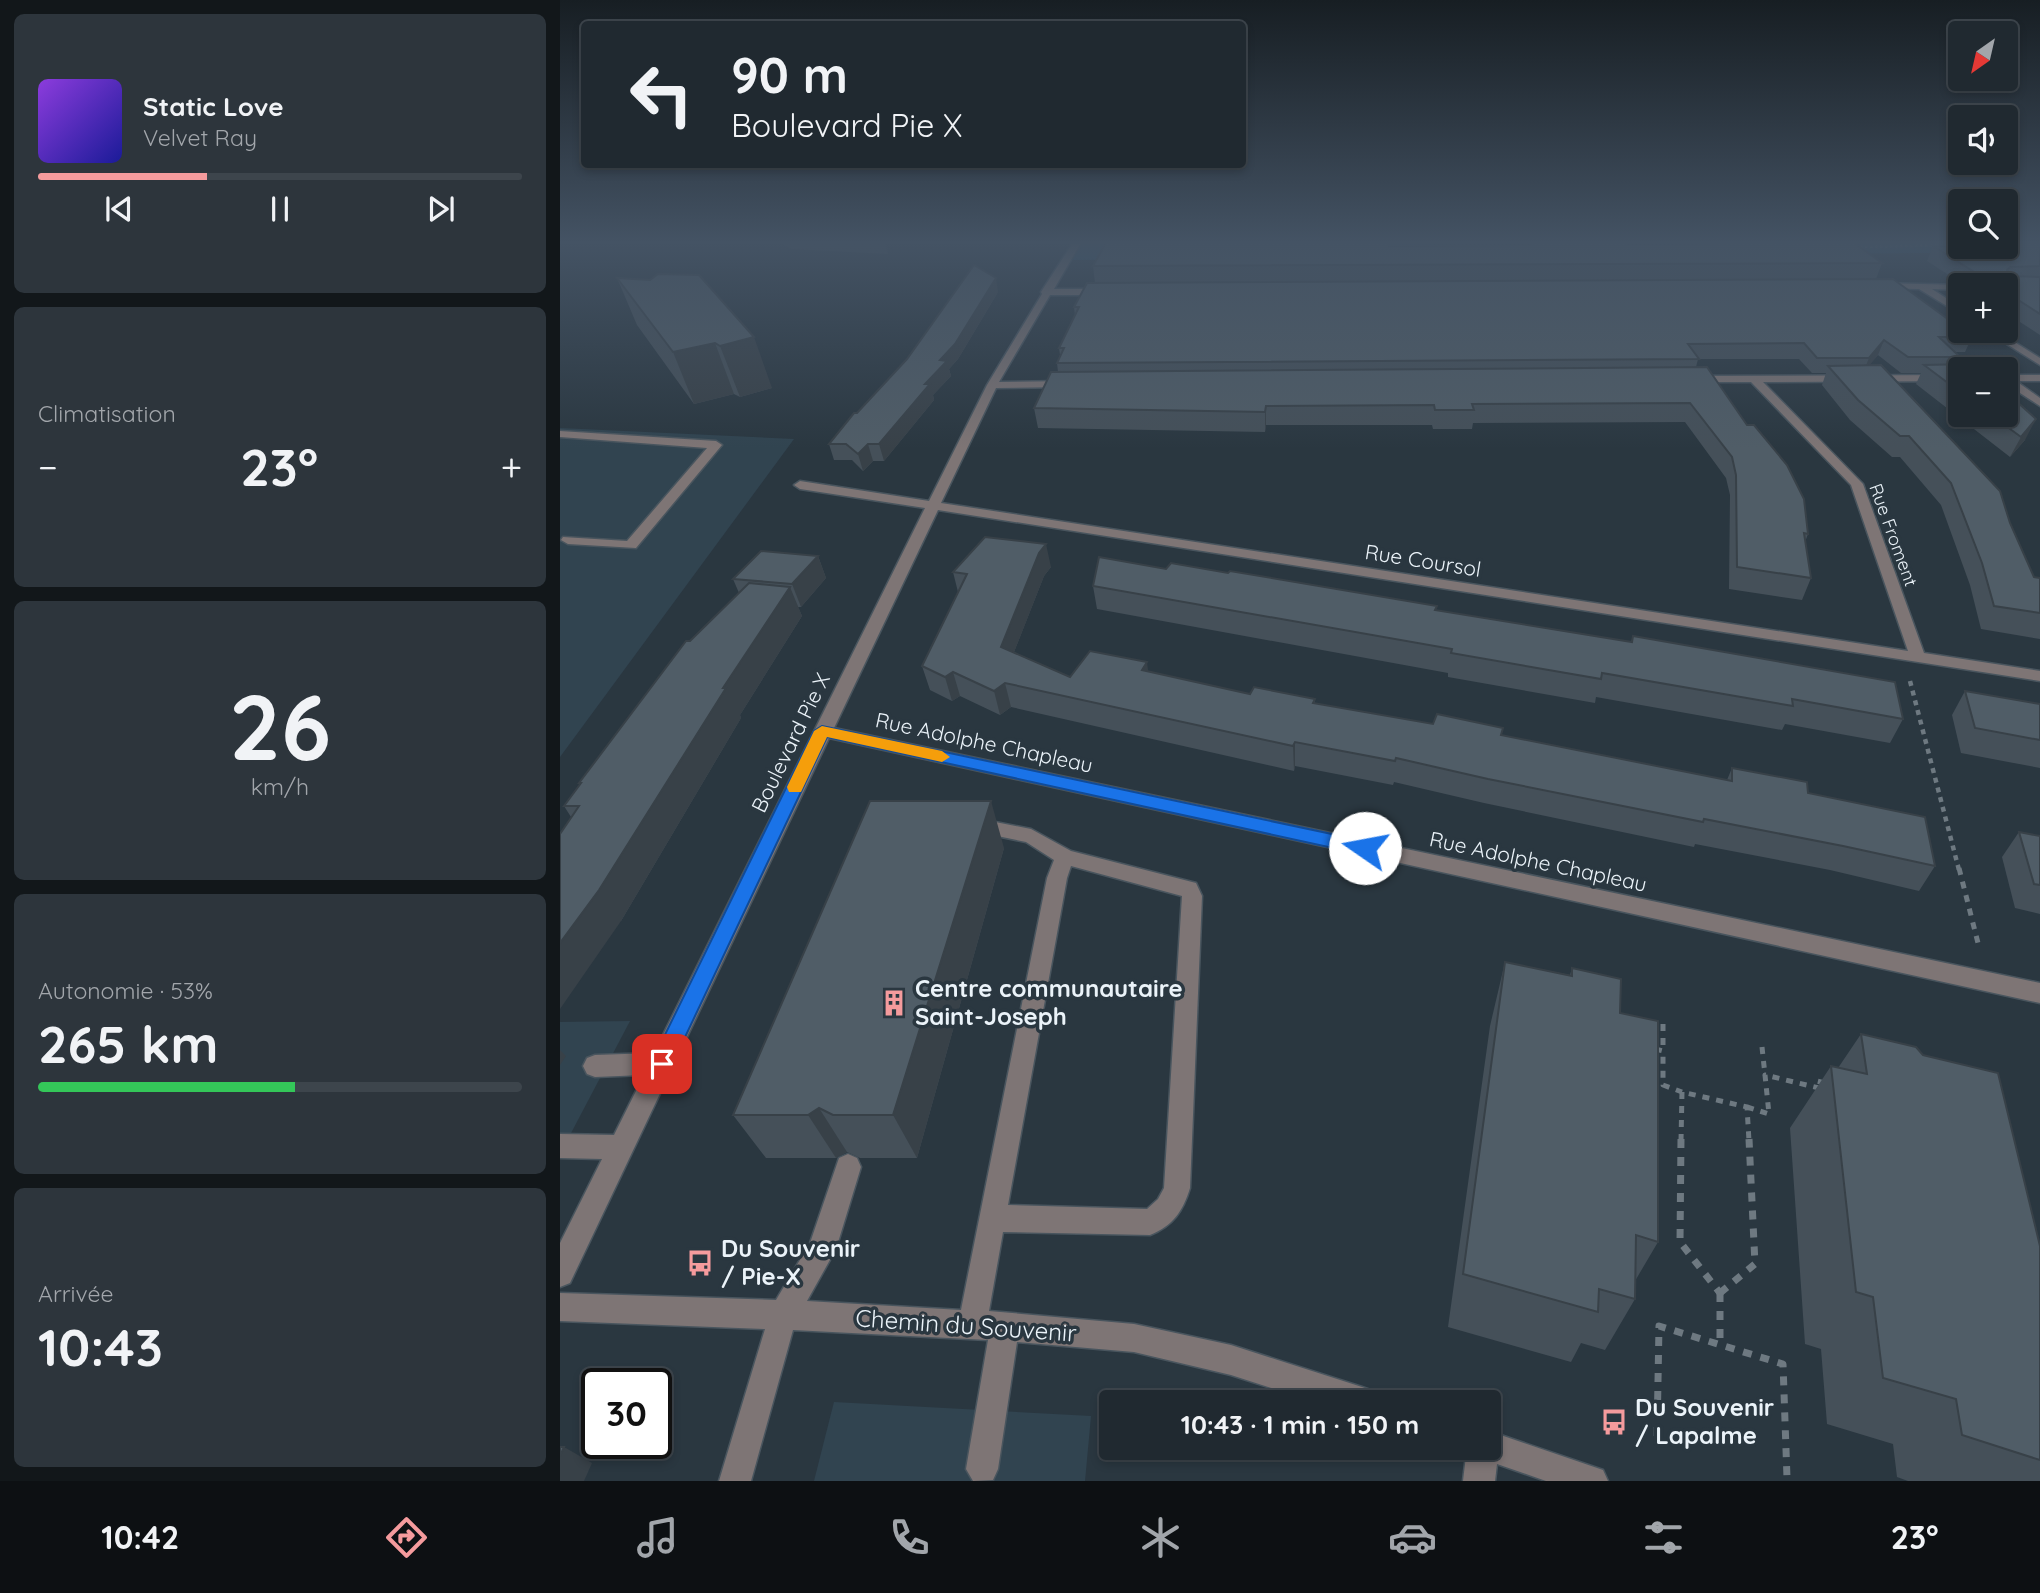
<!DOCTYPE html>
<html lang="fr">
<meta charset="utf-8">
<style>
:root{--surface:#202930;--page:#2d353c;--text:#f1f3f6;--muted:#a2a6ab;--line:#3d454c;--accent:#f59b9d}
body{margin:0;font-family:Quicksand,sans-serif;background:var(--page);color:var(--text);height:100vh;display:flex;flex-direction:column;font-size:26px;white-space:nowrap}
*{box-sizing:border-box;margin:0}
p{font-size:23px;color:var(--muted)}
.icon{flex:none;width:38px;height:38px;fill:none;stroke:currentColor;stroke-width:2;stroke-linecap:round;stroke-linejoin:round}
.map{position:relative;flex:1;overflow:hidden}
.drawer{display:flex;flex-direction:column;gap:14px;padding:14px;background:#12171a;width:560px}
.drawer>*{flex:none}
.banner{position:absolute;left:21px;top:21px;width:665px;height:147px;border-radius:7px;box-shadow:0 4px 10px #0003,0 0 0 2px var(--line);background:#202930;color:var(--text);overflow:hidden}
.needle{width:46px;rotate:214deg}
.fabs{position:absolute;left:1388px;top:21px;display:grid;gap:14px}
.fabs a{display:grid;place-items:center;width:70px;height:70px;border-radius:7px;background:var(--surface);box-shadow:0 4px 10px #0003,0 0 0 2px var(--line);font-size:35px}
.speed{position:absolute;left:21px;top:1368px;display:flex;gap:14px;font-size:35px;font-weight:700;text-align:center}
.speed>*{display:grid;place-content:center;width:91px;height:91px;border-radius:50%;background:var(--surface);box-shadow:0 4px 10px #0003,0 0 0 2px var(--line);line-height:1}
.speed .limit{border:4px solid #111;border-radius:10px;background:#fff;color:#111}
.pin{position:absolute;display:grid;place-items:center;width:60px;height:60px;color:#fff;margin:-30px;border-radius:14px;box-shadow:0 4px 10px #0006}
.me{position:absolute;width:77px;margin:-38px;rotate:282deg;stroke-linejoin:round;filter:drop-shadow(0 0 5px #0008)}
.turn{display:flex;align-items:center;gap:24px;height:147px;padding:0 35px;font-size:32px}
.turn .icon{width:91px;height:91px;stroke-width:2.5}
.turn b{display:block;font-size:49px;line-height:60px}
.big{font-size:52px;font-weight:700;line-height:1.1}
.drawer .widget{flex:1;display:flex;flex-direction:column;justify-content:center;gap:10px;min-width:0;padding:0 24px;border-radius:10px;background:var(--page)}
.drawer .dial{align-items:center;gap:0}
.dial b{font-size:91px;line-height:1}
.song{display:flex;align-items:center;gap:21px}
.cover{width:84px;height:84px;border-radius:10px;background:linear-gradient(135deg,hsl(270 70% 55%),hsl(240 70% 35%))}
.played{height:7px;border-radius:4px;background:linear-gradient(90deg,var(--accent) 35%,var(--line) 35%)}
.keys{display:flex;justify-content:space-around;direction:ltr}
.heat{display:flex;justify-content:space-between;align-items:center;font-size:38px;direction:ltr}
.charge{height:10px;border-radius:5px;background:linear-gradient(90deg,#34c759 53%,var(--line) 0)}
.trip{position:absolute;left:539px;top:1390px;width:402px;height:70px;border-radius:7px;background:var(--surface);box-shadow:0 4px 10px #0003,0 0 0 2px var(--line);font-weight:700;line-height:70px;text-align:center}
.menu{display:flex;height:112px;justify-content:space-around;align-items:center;background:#0d1013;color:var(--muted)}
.menu .icon{width:49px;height:49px}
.menu .on{color:var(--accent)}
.menu b{font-size:32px;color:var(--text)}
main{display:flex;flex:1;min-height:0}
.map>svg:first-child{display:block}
</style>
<main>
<section class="drawer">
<div class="widget">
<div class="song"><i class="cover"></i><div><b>Static Love</b><p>Velvet Ray</p></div></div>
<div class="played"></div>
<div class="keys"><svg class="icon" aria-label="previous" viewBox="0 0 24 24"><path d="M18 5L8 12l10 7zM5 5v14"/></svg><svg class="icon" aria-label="pause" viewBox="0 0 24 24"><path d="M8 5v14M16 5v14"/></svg><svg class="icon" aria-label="next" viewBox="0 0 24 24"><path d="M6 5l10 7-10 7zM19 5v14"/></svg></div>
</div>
<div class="widget"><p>Climatisation</p>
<div class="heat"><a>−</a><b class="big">23°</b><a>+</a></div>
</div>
<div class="widget dial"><b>26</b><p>km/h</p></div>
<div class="widget"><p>Autonomie · 53%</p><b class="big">265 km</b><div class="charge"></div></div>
<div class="widget"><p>Arrivée</p><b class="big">10:43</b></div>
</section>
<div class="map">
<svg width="1480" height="1481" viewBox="0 0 1480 1481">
<rect width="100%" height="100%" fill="#2a3740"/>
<g fill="#314450">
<path d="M 0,428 L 234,439 L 0,757 Z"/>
<path d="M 70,1021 L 0,1154 L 0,1022 Z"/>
<path d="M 274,1402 L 531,1416 L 525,1481 L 254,1481 Z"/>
</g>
<path fill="#24526f" d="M 518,241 L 1400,241 L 1400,247 L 1446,247 L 1446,241 L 1480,241 L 1480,252 L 508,260 Z"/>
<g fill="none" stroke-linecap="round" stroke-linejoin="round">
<g stroke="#49555e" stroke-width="3">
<g id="minor">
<path d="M 514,241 L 522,241 L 494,289 L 546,289 L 550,292 L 546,295 L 490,295 L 439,382 L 508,381 L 513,384 L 508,387 L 436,388 L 381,503 L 1348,651 L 1291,485 L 1191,382 L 1134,382 L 1129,379 L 1134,376 L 1400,375 L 1400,381 L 1203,382 L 1303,484 L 1364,653 L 1480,671 L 1480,681 L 378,510 L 274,728 L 1480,983 L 1480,1003 L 269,738 L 10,1283 L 0,1287 L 0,1243 L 42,1159 L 0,1158 L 0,1134 L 54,1135 L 84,1075 L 35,1077 L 27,1074 L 23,1066 L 27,1058 L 35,1055 L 94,1053 L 365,508 L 240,489 L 234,485 L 240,481 L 369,501 L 427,385 L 482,294 L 481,292 Z"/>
<path d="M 1320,283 L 1403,285 L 1400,285 L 1400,290 L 1372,289 L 1400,307 L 1400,314 L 1359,289 L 1317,288 L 1316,286 Z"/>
<path d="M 1426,331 L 1437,331 L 1480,358 L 1480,365 Z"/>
<path d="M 1446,375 L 1480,375 L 1480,381 L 1456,381 L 1480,398 L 1480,406 L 1446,384 Z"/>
<path d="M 0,431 L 156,441 L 162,445 L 76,548 L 8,544 L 1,540 L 3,537 L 67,541 L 147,448 L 0,437 Z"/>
<path d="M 415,818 L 471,829 L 511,851 L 636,883 L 642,896 L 630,1188 C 623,1211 613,1226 590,1235 L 443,1232 L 429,1311 L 574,1324 L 671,1345 L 802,1387 L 813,1391 L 817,1402 L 755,1402 L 671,1375 L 574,1352 L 457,1342 L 438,1469 L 433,1480 L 413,1481 L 406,1469 L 428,1340 L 233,1330 L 191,1481 L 159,1481 L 205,1329 L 0,1321 L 0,1293 L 216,1300 L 250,1243 L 279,1158 L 288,1154 L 297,1158 L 301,1167 L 276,1249 L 247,1301 L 401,1310 L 487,878 L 494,860 L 466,842 L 408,830 L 405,825 L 408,820 ZM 511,866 L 622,896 L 604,1188 L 598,1199 L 587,1209 L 448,1205 L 507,878 Z"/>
<path d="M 929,1431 L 1043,1470 L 1048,1481 L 986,1481 L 937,1464 L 935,1481 L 903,1481 L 907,1447 L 929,1447 Z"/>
</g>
</g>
<path stroke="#6e7981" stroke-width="2.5" stroke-dasharray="2.5 2.5" stroke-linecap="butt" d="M 1295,247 L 1400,245"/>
<path stroke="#6e7981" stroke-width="4.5" stroke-dasharray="5 5" stroke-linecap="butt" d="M 1350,681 L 1399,870"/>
<g stroke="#6e7981" stroke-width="5" stroke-dasharray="7 7" stroke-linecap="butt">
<path d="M 1399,868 L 1419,947"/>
<path d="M 1103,1024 L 1103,1051"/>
<path d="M 1202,1047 L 1205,1075"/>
<path d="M 1095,1049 L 1103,1051 L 1103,1085 L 1122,1092"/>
<path d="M 1187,1107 L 1209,1114 L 1205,1075 L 1259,1088 L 1257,1081 L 1265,1083"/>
<path d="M 1121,1141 L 1122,1092 L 1187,1107 L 1189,1141"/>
</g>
<g stroke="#6e7981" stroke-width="7" stroke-dasharray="9 9" stroke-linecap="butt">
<path d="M 1121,1139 L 1120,1242 L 1160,1293"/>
<path d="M 1160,1293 L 1160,1345"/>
<path d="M 1160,1293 L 1195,1264 L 1189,1139"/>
<path d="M 1097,1436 L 1099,1326 L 1223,1364 L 1227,1478"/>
</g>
<use href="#minor" fill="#7e7575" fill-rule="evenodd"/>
</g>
<g fill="#455059">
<path d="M 217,241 L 326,241 L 328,251 L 328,254 L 232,249 Z"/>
<path d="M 1450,241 L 1480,241 L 1480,335 L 1446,313 L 1446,285 L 1404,285 L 1367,261 L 1373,246 L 1446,247 L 1449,245 Z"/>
<path d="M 969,242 L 1068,244 L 1322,263 L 1316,279 L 1412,337 L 1405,352 L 1395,352 L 1400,357 L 1397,364 L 1420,369 L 1400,369 L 1400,415 L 1446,415 L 1465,440 L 1450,457 L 1356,384 L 1361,373 L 1341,373 L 1318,355 L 1309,365 L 1450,523 L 1474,577 L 1480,578 L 1480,639 L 1421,629 L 1410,585 L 1381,505 L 1340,457 L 1332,457 L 1290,420 L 1262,385 L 1266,373 L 1252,373 L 1239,359 L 1138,359 L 1136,367 L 1248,534 L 1245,542 L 1251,578 L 1242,600 L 1169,589 L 1170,495 L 1166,478 L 1125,422 L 913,423 L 912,429 L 873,429 L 872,425 L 706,425 L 705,432 L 478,428 L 474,408 L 498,372 L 497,363 L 500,355 L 499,348 L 515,316 L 514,307 L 535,283 L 533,266 L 829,246 L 969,245 Z"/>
<path d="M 57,278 L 90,280 L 212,388 L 180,397 L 174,394 L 134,404 L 77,325 Z"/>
<path d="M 438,292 L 398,359 L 389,369 L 391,376 L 373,395 L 374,400 L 324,461 L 313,461 L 303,471 L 292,460 L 274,460 L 269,444 L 297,413 Z"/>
<path d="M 258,556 L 266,578 L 241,607 L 238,607 L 242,616 L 180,715 L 181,718 L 61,921 L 11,817 L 4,806 L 20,785 L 19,783 L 130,641 L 179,593 L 173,579 Z"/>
<path d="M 491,567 L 484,576 L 454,652 L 510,677 L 588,671 L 690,694 L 755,699 L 755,703 L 942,736 L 1167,780 L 1172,768 L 1248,793 L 1375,866 L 1359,891 L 1270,870 L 1135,844 L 1134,847 L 924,803 L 834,782 L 833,785 L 735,766 L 734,771 L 451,707 L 440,715 L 400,696 L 392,701 L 370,690 L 362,666 L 398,592 L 393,572 Z"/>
<path d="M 606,569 L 668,573 L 876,610 L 1071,642 L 1073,636 L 1343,719 L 1330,743 L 1225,724 L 1222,730 L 1036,697 L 1035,703 L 888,677 L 888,673 L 537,609 L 533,586 Z"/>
<path d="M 1405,691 L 1480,704 L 1480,768 L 1401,753 L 1392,715 Z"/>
<path d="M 1459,832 L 1480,836 L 1480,914 L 1455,908 L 1442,857 Z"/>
<path d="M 444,848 L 357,1158 L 300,1158 L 287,1152 L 276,1158 L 206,1158 L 173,1115 Z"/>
<path d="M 945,962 L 1010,975 L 1012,968 L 1060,1013 L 1098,1242 L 1075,1281 L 1075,1299 L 1045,1350 L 1021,1343 L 1011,1362 L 888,1327 L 930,1026 Z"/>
<path d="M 1301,1034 L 1480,1246 L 1480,1481 L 1348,1481 L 1337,1477 L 1333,1444 L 1267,1424 L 1261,1349 L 1245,1344 L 1230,1128 L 1271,1066 L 1278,1068 Z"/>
</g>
<g fill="#384148">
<path d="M 324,241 L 326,241 L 328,251 L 328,254 Z"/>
<path d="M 436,278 L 438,292 L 398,359 L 389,369 L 391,376 L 373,395 L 374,400 L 324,461 L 319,444 L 365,384 L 380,360 Z"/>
<path d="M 194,337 L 212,388 L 180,397 L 160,346 Z"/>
<path d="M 1324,340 L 1318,355 L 1303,373 L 1309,358 Z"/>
<path d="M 155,343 L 174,394 L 134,404 L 113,352 Z"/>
<path d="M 706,406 L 706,425 L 705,432 L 705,412 Z"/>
<path d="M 1476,419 L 1465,440 L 1450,457 L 1461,437 Z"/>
<path d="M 308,444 L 313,461 L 303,471 L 298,454 Z"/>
<path d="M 486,544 L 491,567 L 484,576 L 447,670 L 441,647 L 479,553 Z"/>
<path d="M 258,556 L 266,578 L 241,607 L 232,584 Z"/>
<path d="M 230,587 L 242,616 L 180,715 L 181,718 L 61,921 L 0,1009 L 0,943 L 163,688 Z"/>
<path d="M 587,662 L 590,686 L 582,670 Z"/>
<path d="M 393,672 L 400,696 L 392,701 L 385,677 Z"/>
<path d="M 445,683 L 451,707 L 440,715 L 434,691 Z"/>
<path d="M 735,742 L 735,766 L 734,771 L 733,746 Z"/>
<path d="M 431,801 L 444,848 L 357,1158 L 333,1115 Z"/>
<path d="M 0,1050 L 6,1056 L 0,1065 Z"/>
<path d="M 259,1108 L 287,1152 L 276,1158 L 248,1115 Z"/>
<path d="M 4,1447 L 32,1463 L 24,1481 L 0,1481 L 0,1456 Z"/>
</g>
<g fill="#505d67" stroke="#384148" stroke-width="2">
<path d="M 547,241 L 828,241 L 829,246 L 971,245 L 969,242 L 1065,241 L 1068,244 L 1293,242 L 1322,263 L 533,266 Z"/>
<path d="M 1453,241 L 1480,241 L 1480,266 L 1450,267 L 1447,270 L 1451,276 L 1480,277 L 1480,314 L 1446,292 L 1446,285 L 1435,285 L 1373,246 L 1446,247 L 1446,245 L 1460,245 Z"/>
<path d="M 414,265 L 436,278 L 395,344 L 380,360 L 387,361 L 365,384 L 370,384 L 319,444 L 308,444 L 298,454 L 286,444 L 269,444 L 294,413 L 297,413 L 347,359 Z"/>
<path d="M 98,274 L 139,275 L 194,337 L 160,346 L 155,343 L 113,352 L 57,278 L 90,280 Z"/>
<path d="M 1333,279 L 1400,328 L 1400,331 L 1403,331 L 1412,337 L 1379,337 L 1400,357 L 1348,357 L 1324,340 L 1309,358 L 1257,358 L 1244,343 L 1128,344 L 1139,359 L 497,363 L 504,348 L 499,348 L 519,307 L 514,307 L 527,283 Z"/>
<path d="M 1411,362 L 1420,369 L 1400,369 L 1400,392 L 1364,365 L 1409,364 Z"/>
<path d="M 1321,365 L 1440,491 L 1450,523 L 1474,577 L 1480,578 L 1480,613 L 1434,606 L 1422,563 L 1391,483 L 1349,436 L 1340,436 L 1298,400 L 1268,366 Z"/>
<path d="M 1147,367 L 1187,425 L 1194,425 L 1227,465 L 1244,499 L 1248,534 L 1244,533 L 1251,578 L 1177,567 L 1176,475 L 1172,457 L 1130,403 L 912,404 L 914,410 L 875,410 L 874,405 L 706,406 L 705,412 L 474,408 L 491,372 Z"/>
<path d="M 1446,392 L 1476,419 L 1461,437 L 1431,415 L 1446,415 Z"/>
<path d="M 425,537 L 486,544 L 479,553 L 441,647 L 510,677 L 530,651 L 587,662 L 582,670 L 690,694 L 694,687 L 755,699 L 753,703 L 873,724 L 877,714 L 943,728 L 941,735 L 1172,781 L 1172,768 L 1247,782 L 1248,793 L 1365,817 L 1375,866 L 1283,846 L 1144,819 L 1143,822 L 928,779 L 836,758 L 835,761 L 735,742 L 733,746 L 445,683 L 434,691 L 393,672 L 385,677 L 362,666 L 407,574 L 393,572 Z"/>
<path d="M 201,551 L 258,556 L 232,584 L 173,579 Z"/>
<path d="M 539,557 L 606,569 L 611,563 L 668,573 L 670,571 L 877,606 L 875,610 L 1072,642 L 1073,636 L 1335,682 L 1343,719 L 1232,699 L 1233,706 L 1042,673 L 1041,679 L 891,653 L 892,649 L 533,586 Z"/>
<path d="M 189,583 L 230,587 L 163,688 L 166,688 L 39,890 L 0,943 L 0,834 L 19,806 L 4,806 L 21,783 L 19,783 L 126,641 L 130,641 Z"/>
<path d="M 1405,691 L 1480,704 L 1480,740 L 1415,728 Z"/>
<path d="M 310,801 L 431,801 L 333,1115 L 273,1115 L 259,1108 L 248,1115 L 173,1115 Z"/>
<path d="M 1459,832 L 1480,836 L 1480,885 L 1474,884 Z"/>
<path d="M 945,962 L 1012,976 L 1012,968 L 1061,979 L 1060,1013 L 1098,1021 L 1098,1242 L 1076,1235 L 1075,1299 L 1039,1289 L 1038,1312 L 903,1274 Z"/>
<path d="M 1301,1034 L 1356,1047 L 1363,1055 L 1438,1073 L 1480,1246 L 1480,1460 L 1402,1435 L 1396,1399 L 1323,1378 L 1313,1297 L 1296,1292 L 1271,1066 L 1307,1074 Z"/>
<path d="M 0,1447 L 4,1447 L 0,1456 Z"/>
</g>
<linearGradient id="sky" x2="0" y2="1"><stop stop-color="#171e23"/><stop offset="0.54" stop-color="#445364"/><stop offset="1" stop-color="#445364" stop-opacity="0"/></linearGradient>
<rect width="1480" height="449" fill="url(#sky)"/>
<path fill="#1a73e8" stroke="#114b97" stroke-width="2" d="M 262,726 L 805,841 L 811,843 L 814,848 L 811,853 L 805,855 L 267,737 L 109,1071 L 102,1073 L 94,1071 L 91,1064 L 94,1057 L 254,731 Z"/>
<path fill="#f59e0b" d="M 262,726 L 382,751 L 390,757 L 382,762 L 267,737 L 241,792 L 229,792 L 227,787 L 254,731 Z"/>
<defs>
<g id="building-bare" transform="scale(2.1)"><path d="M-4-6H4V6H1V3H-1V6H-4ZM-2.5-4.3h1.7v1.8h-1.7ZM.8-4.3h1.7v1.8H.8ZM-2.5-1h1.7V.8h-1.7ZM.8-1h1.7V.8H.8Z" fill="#f59b9d" stroke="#2a3740" stroke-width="2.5" paint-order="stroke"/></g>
<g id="bus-bare" transform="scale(2.1)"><path d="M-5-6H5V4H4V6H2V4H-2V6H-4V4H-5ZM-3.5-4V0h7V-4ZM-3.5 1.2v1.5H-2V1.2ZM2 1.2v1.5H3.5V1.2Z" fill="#f59b9d" stroke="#2a3740" stroke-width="2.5" paint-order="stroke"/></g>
</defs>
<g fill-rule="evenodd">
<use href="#building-bare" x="334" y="1003"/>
<use href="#bus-bare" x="140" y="1263"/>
<use href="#bus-bare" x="1054" y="1422"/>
</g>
<g text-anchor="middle" stroke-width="7" stroke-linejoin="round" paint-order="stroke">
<g font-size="18" fill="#ebf3f9" stroke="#2a3740">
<text transform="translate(1333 535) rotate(70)" y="6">Rue Froment</text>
</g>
<g font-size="21" fill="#ebf3f9" stroke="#2a3740">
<text transform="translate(863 561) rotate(9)" y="7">Rue Coursol</text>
<text transform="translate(231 743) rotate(-64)" y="7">Boulevard Pie X</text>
<text transform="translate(424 743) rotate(12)" y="7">Rue Adolphe Chapleau</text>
<text transform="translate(978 862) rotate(12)" y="7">Rue Adolphe Chapleau</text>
</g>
<g font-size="24" font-weight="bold" fill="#ebf3f9" stroke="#2a3740" text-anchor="start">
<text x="355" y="997">Centre communautaire<tspan x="355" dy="28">Saint-Joseph</tspan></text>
<text x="161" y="1257">Du Souvenir<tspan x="161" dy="28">/ Pie-X</tspan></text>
<text x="1075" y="1416">Du Souvenir<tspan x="1075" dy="28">/ Lapalme</tspan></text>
</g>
<g font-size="24" fill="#ebf3f9" stroke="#2a3740">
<text transform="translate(406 1326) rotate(4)" y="8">Chemin du Souvenir</text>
</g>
</g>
</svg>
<div class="fabs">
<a><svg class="needle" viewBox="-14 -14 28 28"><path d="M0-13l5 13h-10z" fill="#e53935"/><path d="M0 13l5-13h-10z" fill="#a2a6ab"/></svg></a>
<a><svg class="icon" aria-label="sound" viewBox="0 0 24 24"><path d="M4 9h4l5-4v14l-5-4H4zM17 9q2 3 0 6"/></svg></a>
<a><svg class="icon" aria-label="search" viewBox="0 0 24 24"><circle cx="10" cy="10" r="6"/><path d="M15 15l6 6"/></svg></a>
<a>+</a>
<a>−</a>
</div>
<div class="speed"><div class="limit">30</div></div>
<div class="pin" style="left:102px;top:1064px;background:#d93025"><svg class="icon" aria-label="arrive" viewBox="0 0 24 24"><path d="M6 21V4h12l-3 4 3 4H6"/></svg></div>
<svg class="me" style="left:805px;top:848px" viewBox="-20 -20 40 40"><circle r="19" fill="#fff"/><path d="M0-13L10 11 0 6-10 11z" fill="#1a73e8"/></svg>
<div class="trip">10:43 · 1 min · 150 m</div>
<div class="banner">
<div class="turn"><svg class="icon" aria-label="left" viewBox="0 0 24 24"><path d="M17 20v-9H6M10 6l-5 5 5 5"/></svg><div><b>90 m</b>Boulevard Pie X</div></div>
</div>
</div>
</main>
<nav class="menu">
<b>10:42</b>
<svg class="icon on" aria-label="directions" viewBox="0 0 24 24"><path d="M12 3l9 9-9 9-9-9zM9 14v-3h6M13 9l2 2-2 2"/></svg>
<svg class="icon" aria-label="music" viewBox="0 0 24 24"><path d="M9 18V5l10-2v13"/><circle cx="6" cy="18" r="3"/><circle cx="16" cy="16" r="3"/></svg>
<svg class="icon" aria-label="phone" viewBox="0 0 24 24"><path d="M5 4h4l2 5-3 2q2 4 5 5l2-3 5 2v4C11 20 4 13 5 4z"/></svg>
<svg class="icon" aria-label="climate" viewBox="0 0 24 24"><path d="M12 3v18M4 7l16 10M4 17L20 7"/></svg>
<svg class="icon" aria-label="car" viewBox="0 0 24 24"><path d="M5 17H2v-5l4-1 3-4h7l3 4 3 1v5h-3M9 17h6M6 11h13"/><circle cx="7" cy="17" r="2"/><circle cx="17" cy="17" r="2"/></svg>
<svg class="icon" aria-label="filters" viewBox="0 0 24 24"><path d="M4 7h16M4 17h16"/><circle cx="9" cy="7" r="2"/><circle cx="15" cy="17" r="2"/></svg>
<b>23°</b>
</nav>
